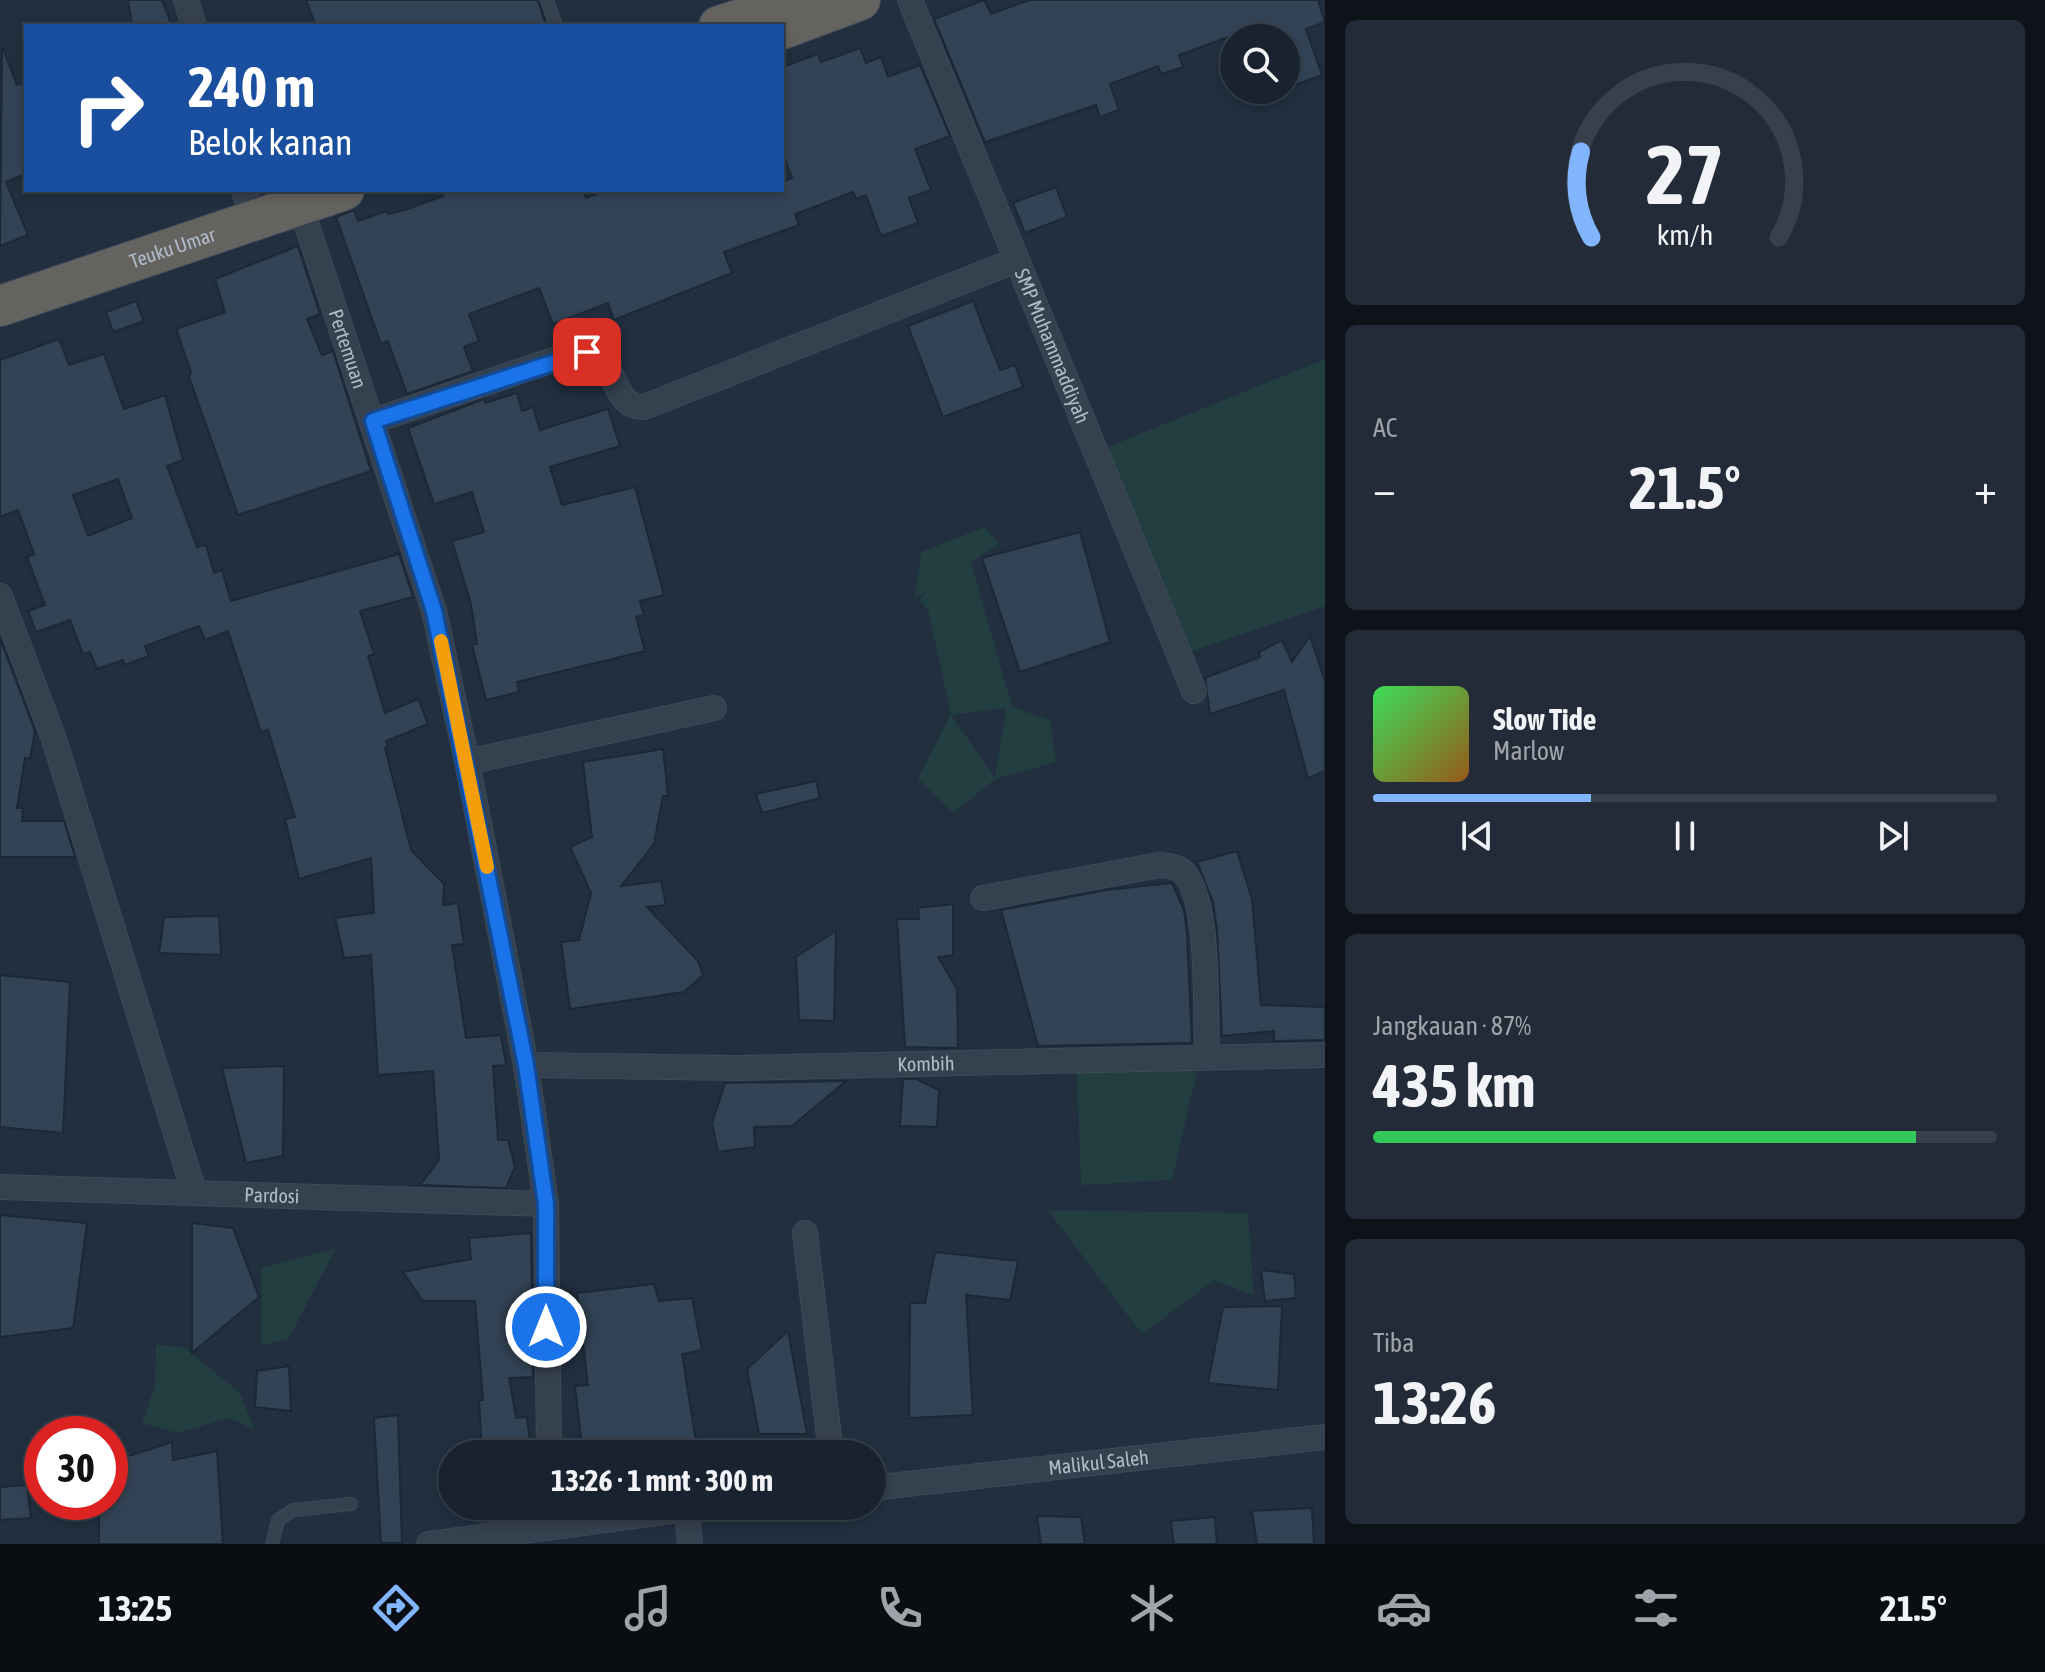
<!DOCTYPE html>
<html lang="id">
<meta charset="utf-8">
<style>
:root{--surface:#19232f;--page:#222b37;--text:#f1f3f6;--muted:#9fa4aa;--line:#37404b;--accent:#81b6ff}
body{margin:0;font-family:"Asap Condensed",sans-serif;background:var(--page);color:var(--text);height:100vh;display:flex;flex-direction:column;font-size:30px;white-space:nowrap}
*{box-sizing:border-box;margin:0}
p{font-size:26px;color:var(--muted)}
.icon{flex:none;width:44px;height:44px;fill:none;stroke:currentColor;stroke-width:2;stroke-linecap:round;stroke-linejoin:round}
.map{position:relative;flex:1;overflow:hidden}
.drawer{display:flex;flex-direction:column;gap:20px;padding:20px;background:#0e131a;width:720px}
.drawer>*{flex:none}
.hud{position:absolute;left:24px;top:24px;width:760px;height:168px;border-radius:0px;box-shadow:0 4px 12px #0003,0 0 0 2px var(--line);background:#1a4fa0;color:#fff;overflow:hidden}
.buttons{position:absolute;left:1220px;top:24px;display:grid;gap:16px}
.buttons a{display:grid;place-items:center;width:80px;height:80px;border-radius:50%;background:var(--surface);box-shadow:0 4px 12px #0003,0 0 0 2px var(--line);font-size:40px}
.speed{position:absolute;left:24px;top:1416px;display:flex;gap:16px;font-size:40px;font-weight:700;text-align:center}
.speed>*{display:grid;place-content:center;width:104px;height:104px;border-radius:50%;background:var(--surface);box-shadow:0 4px 12px #0003,0 0 0 2px var(--line);line-height:1}
.speed .limit{border:12px solid #d22;background:#fff;color:#111}
.pin{position:absolute;display:grid;place-items:center;width:68px;height:68px;color:#fff;margin:-34px;border-radius:16px;box-shadow:0 4px 12px #0006}
.me{position:absolute;width:88px;margin:-44px;rotate:0deg;stroke-linejoin:round;filter:drop-shadow(0 0 6px #0008)}
.turn{display:flex;align-items:center;gap:28px;height:168px;padding:0 32px;font-size:36px}
.turn .icon{width:104px;height:104px;stroke-width:2.5}
.turn b{display:block;font-size:56px;line-height:68px}
.big{font-size:60px;font-weight:700;line-height:1.1}
.drawer .tile{flex:1;display:flex;flex-direction:column;justify-content:center;gap:12px;min-width:0;padding:0 28px;border-radius:12px;background:var(--page)}
.drawer .dial{align-items:center;gap:0}
.dial svg{height:208px;overflow:visible;fill:none;stroke:var(--line);stroke-width:7;stroke-linecap:round;text-anchor:middle}
.dial text{fill:var(--text);stroke:none}
.song{display:flex;align-items:center;gap:24px}
.cover{width:96px;height:96px;border-radius:12px;background:linear-gradient(135deg,hsl(130 70% 55%),hsl(30 70% 35%))}
.played{height:8px;border-radius:4px;background:linear-gradient(90deg,var(--accent) 35%,var(--line) 35%)}
.keys{display:flex;justify-content:space-around;direction:ltr}
.heat{display:flex;justify-content:space-between;align-items:center;font-size:44px;direction:ltr}
.charge{height:12px;border-radius:6px;background:linear-gradient(90deg,#34c759 87%,var(--line) 0)}
.trip{position:absolute;left:438px;top:1440px;width:448px;height:80px;border-radius:40px;background:var(--surface);box-shadow:0 4px 12px #0003,0 0 0 2px var(--line);font-weight:700;line-height:80px;text-align:center}
.menu{display:flex;height:128px;justify-content:space-around;align-items:center;background:#0a0e13;color:var(--muted)}
.menu .icon{width:56px;height:56px}
.menu .current{color:var(--accent)}
.menu b{font-size:36px;color:var(--text)}
main{display:flex;flex:1;min-height:0}
.map>svg:first-child{display:block}
</style>
<main>
<div class="map">
<svg width="1325" height="1544" viewBox="0 0 1325 1544">
<rect width="100%" height="100%" fill="#212f3f"/>
<g fill="#233e40" fill-rule="evenodd">
<path d="M 1325,359 L 1325,606 L 1190,652 L 1105,448 Z"/>
<path d="M 985,527 L 999,544 L 971,562 L 1012,707 L 1050,720 L 1056,762 L 995,779 L 953,813 L 918,779 L 951,714 L 928,610 L 920,601 L 926,592 L 915,598 L 921,552 ZM 1006,708 L 995,778 L 951,715 Z"/>
<path d="M 1198,1066 L 1172,1180 L 1081,1185 L 1077,1073 Z"/>
<path d="M 1044,1210 L 1248,1213 L 1254,1296 L 1214,1280 L 1142,1334 L 1050,1213 Z"/>
<path d="M 336,1248 L 289,1338 L 262,1346 L 261,1268 Z"/>
<path d="M 156,1345 L 184,1347 L 240,1393 L 254,1429 L 228,1418 L 178,1433 L 142,1423 L 155,1385 Z"/>
</g>
<g fill="#334356" stroke="#1c2836" stroke-width="2" fill-rule="evenodd">
<path d="M 128,0 L 162,0 L 172,26 L 132,26 Z"/>
<path d="M 306,0 L 538,0 L 546,26 L 316,26 Z"/>
<path d="M 984,0 L 991,14 L 1029,0 L 1318,0 L 1325,22 L 1306,29 L 1322,75 L 1298,84 L 1286,52 L 1286,38 L 1253,38 L 1250,29 L 1179,55 L 1183,67 L 1161,74 L 1158,66 L 1110,84 L 1119,110 L 1100,117 L 1096,105 L 985,142 L 934,19 Z"/>
<path d="M 2,46 L 17,85 L 26,82 L 26,174 L 6,182 L 28,235 L 0,246 Z"/>
<path d="M 860,48 L 866,63 L 881,57 L 888,77 L 920,65 L 950,136 L 915,149 L 931,190 L 909,198 L 918,223 L 881,236 L 866,195 L 856,199 L 853,192 L 795,214 L 799,225 L 724,252 L 732,273 L 614,320 L 608,303 L 553,324 L 539,288 L 469,314 L 479,341 L 464,347 L 473,371 L 407,394 L 388,341 L 381,344 L 336,217 L 354,210 L 358,221 L 387,211 L 388,214 L 405,210 L 443,196 L 441,190 L 583,190 L 586,198 L 607,190 L 782,190 L 782,182 L 792,178 L 782,151 L 782,67 L 818,54 L 821,62 Z"/>
<path d="M 1056,187 L 1067,217 L 1025,233 L 1013,203 Z"/>
<path d="M 298,246 L 320,314 L 307,319 L 322,355 L 333,351 L 371,471 L 238,515 L 189,377 L 191,372 L 176,329 L 225,312 L 215,279 Z"/>
<path d="M 136,301 L 144,321 L 113,332 L 106,312 Z"/>
<path d="M 973,301 L 1000,370 L 1015,365 L 1023,387 L 943,417 L 908,326 Z"/>
<path d="M 59,339 L 69,365 L 104,354 L 124,409 L 165,395 L 183,460 L 167,466 L 197,547 L 206,545 L 214,573 L 222,570 L 231,601 L 399,554 L 413,597 L 360,611 L 374,654 L 368,656 L 385,713 L 418,699 L 428,724 L 386,741 L 388,747 L 385,748 L 411,850 L 444,884 L 443,905 L 458,903 L 464,944 L 452,945 L 466,1038 L 501,1035 L 506,1065 L 493,1066 L 498,1140 L 508,1140 L 515,1167 L 506,1188 L 420,1185 L 439,1160 L 433,1071 L 378,1075 L 371,955 L 344,958 L 335,918 L 374,913 L 371,858 L 299,879 L 285,819 L 295,817 L 268,730 L 261,732 L 228,631 L 205,640 L 199,626 L 145,646 L 149,656 L 125,665 L 123,660 L 97,669 L 90,652 L 83,654 L 70,620 L 36,632 L 28,611 L 45,605 L 27,557 L 34,554 L 18,510 L 0,517 L 0,360 ZM 118,479 L 132,518 L 88,536 L 73,495 Z"/>
<path d="M 517,393 L 522,411 L 533,407 L 540,430 L 608,409 L 620,446 L 550,467 L 562,505 L 635,487 L 664,595 L 640,601 L 644,615 L 636,617 L 645,651 L 517,682 L 519,692 L 486,700 L 472,645 L 477,644 L 471,604 L 452,541 L 484,532 L 472,492 L 434,504 L 408,428 L 484,399 L 485,403 Z"/>
<path d="M 1080,532 L 1110,642 L 1020,672 L 982,558 Z"/>
<path d="M 1310,636 L 1325,681 L 1325,771 L 1308,778 L 1284,690 L 1210,714 L 1205,678 L 1260,657 L 1259,652 L 1282,640 L 1292,662 Z"/>
<path d="M 0,638 L 35,731 L 30,759 L 25,758 L 17,808 L 23,808 L 22,821 L 64,821 L 75,857 L 0,857 Z"/>
<path d="M 663,749 L 668,796 L 663,796 L 654,844 L 621,886 L 661,881 L 666,905 L 647,907 L 698,961 L 703,975 L 684,992 L 570,1009 L 561,942 L 579,940 L 591,893 L 570,847 L 592,837 L 583,762 Z"/>
<path d="M 816,781 L 820,798 L 762,813 L 756,794 Z"/>
<path d="M 1237,851 L 1252,899 L 1261,1005 L 1325,1007 L 1325,1040 L 1274,1041 L 1274,1031 L 1222,1036 L 1217,929 L 1213,902 L 1197,862 Z"/>
<path d="M 1172,883 L 1184,910 L 1187,933 L 1192,1043 L 1038,1046 L 1001,910 L 1106,890 Z"/>
<path d="M 953,904 L 953,955 L 938,957 L 957,989 L 958,1048 L 905,1047 L 897,919 L 919,919 L 918,908 Z"/>
<path d="M 219,916 L 221,955 L 159,953 L 164,917 Z"/>
<path d="M 836,931 L 834,1021 L 799,1020 L 796,957 Z"/>
<path d="M 0,975 L 70,982 L 63,1133 L 0,1127 Z"/>
<path d="M 284,1066 L 283,1156 L 246,1163 L 222,1068 Z"/>
<path d="M 903,1079 L 916,1079 L 939,1090 L 937,1127 L 900,1126 Z"/>
<path d="M 846,1081 L 792,1126 L 754,1127 L 755,1147 L 718,1152 L 712,1123 L 725,1083 Z"/>
<path d="M 0,1215 L 87,1223 L 73,1328 L 0,1337 Z"/>
<path d="M 192,1223 L 233,1228 L 259,1297 L 192,1353 Z"/>
<path d="M 531,1233 L 533,1377 L 509,1378 L 516,1418 L 527,1417 L 530,1442 L 518,1444 L 519,1454 L 482,1454 L 479,1400 L 483,1400 L 475,1301 L 423,1301 L 403,1272 L 471,1259 L 469,1238 Z"/>
<path d="M 935,1252 L 1018,1261 L 1010,1300 L 966,1295 L 973,1415 L 909,1418 L 910,1303 L 925,1303 Z"/>
<path d="M 1261,1270 L 1294,1274 L 1296,1298 L 1265,1301 Z"/>
<path d="M 654,1284 L 659,1301 L 692,1298 L 702,1350 L 682,1354 L 698,1454 L 583,1454 L 575,1386 L 588,1385 L 577,1293 Z"/>
<path d="M 1282,1306 L 1278,1390 L 1208,1383 L 1223,1307 Z"/>
<path d="M 788,1331 L 807,1434 L 759,1434 L 747,1369 Z"/>
<path d="M 289,1366 L 291,1411 L 255,1407 L 257,1371 Z"/>
<path d="M 398,1415 L 402,1543 L 381,1543 L 374,1418 Z"/>
<path d="M 172,1442 L 173,1460 L 217,1451 L 223,1544 L 99,1544 L 99,1502 L 110,1502 L 110,1462 Z"/>
<path d="M 27,1485 L 31,1518 L 0,1520 L 0,1487 Z"/>
<path d="M 1312,1508 L 1314,1544 L 1257,1544 L 1252,1511 Z"/>
<path d="M 1037,1516 L 1081,1517 L 1085,1544 L 1041,1544 Z"/>
<path d="M 1215,1517 L 1217,1544 L 1174,1544 L 1171,1521 Z"/>
</g>
<g fill="none" stroke-linecap="round" stroke-linejoin="round">
<g stroke="#3e4a58" stroke-width="14">
<g id="service">
<path d="M 547,0 L 556,26"/>
<path d="M 272,1544 L 278,1520 L 293,1510 L 351,1504"/>
</g>
</g>
<g stroke="#3e4a58" stroke-width="26">
<g id="minor">
<path d="M 186,0 L 194,26"/>
<path id="s1" d="M 910,0 L 1194,691"/>
<path d="M 244,190 L 249,207"/>
<path id="s2" d="M 297,195 L 434,611 L 467,762 L 526,1065 L 546,1204 L 549,1454"/>
<path d="M 373,421 L 577,352 L 600,356 C 615,372 617,409 644,407 L 1017,260"/>
<path d="M 0,596 L 54,739 L 194,1192"/>
<path d="M 467,762 L 714,708"/>
<path d="M 983,898 L 1159,865 C 1168,866 1176,866 1183,872 C 1211,898 1205,1017 1207,1056"/>
<path id="s3" d="M 526,1065 L 737,1068 L 1325,1055"/>
<path id="s4" d="M 0,1187 L 546,1204"/>
<path d="M 805,1233 L 831,1454"/>
<path id="s5" d="M 872,1488 L 1325,1437"/>
<path d="M 687,1508 L 690,1544"/>
<path d="M 429,1544 L 708,1506"/>
</g>
</g>
<g stroke="#404b5a" stroke-width="42">
<g id="trunk">
<path d="M 719,26 L 801,0"/>
<path d="M 782,29 L 860,0"/>
<path id="s6" d="M 0,306 L 344,190"/>
</g>
</g>
<use href="#service" stroke="#35414f" stroke-width="12"/>
<use href="#minor" stroke="#35414f" stroke-width="24"/>
<use href="#trunk" stroke="#646360" stroke-width="40"/>
</g>
<g fill="none" stroke-linecap="round" stroke-linejoin="round">
<g stroke="#114b97" stroke-width="20">
<path id="route" d="M 546,1327 L 546,1204 L 526,1065 L 434,611 L 373,421 L 587,352"/>
</g>
<use href="#route" stroke="#1a73e8" stroke-width="14"/>
<path stroke="#f59e0b" stroke-width="14" d="M 441,641 L 487,867"/>
</g>
<g text-anchor="middle" stroke-width="8" stroke-linejoin="round" paint-order="stroke">
<g font-size="20" fill="#b1bbca" stroke="#1a2634">
<text dy="7" stroke="none"><textPath href="#s6" startOffset="182">Teuku Umar</textPath></text>
<text dy="7" stroke="none"><textPath href="#s1" startOffset="374">SMP Muhammaddiyah</textPath></text>
<text dy="7" stroke="none"><textPath href="#s2" startOffset="162">Pertemuan</textPath></text>
<text dy="7" stroke="none"><textPath href="#s3" startOffset="400">Kombih</textPath></text>
<text dy="7" stroke="none"><textPath href="#s4" startOffset="272">Pardosi</textPath></text>
<text dy="7" stroke="none"><textPath href="#s5" startOffset="228">Malikul Saleh</textPath></text>
</g>
</g>
</svg>
<div class="buttons">
<a><svg class="icon" aria-label="search" viewBox="0 0 24 24"><circle cx="10" cy="10" r="6"/><path d="M15 15l6 6"/></svg></a>
</div>
<div class="speed"><div class="limit">30</div></div>
<div class="pin" style="left:587px;top:352px;background:#d93025"><svg class="icon" aria-label="arrive" viewBox="0 0 24 24"><path d="M6 21V4h12l-3 4 3 4H6"/></svg></div>
<svg class="me" style="left:546px;top:1327px" viewBox="-20 -20 40 40"><circle r="17" fill="#1a73e8" stroke="#fff" stroke-width="3"/><path d="M0-11L8 9 0 5-8 9z" fill="#fff"/></svg>
<div class="trip">13:26 · 1 mnt · 300 m</div>
<div class="hud">
<div class="turn"><svg class="icon" aria-label="right" viewBox="0 0 24 24"><path d="M7 20v-9h11M14 6l5 5-5 5"/></svg><div><b>240 m</b>Belok kanan</div></div>
</div>
</div>
<section class="drawer">
<div class="tile dial"><svg viewBox="0 0 100 80">
<path d="M14 69A42 42 0 1 1 86 69"/>
<path d="M14 69A42 42 0 0 1 10 36" stroke="#81b6ff"/>
<text x="50" y="56" font-size="32" font-weight="700">27</text>
<text x="50" y="72" font-size="11">km/h</text>
</svg></div>
<div class="tile"><p>AC</p>
<div class="heat"><a>−</a><b class="big">21.5°</b><a>+</a></div>
</div>
<div class="tile">
<div class="song"><i class="cover"></i><div><b>Slow Tide</b><p>Marlow</p></div></div>
<div class="played"></div>
<div class="keys"><svg class="icon" aria-label="previous" viewBox="0 0 24 24"><path d="M18 5L8 12l10 7zM5 5v14"/></svg><svg class="icon" aria-label="pause" viewBox="0 0 24 24"><path d="M8 5v14M16 5v14"/></svg><svg class="icon" aria-label="next" viewBox="0 0 24 24"><path d="M6 5l10 7-10 7zM19 5v14"/></svg></div>
</div>
<div class="tile"><p>Jangkauan · 87%</p><b class="big">435 km</b><div class="charge"></div></div>
<div class="tile"><p>Tiba</p><b class="big">13:26</b></div>
</section>
</main>
<nav class="menu">
<b>13:25</b>
<svg class="icon current" aria-label="directions" viewBox="0 0 24 24"><path d="M12 3l9 9-9 9-9-9zM9 14v-3h6M13 9l2 2-2 2"/></svg>
<svg class="icon" aria-label="music" viewBox="0 0 24 24"><path d="M9 18V5l10-2v13"/><circle cx="6" cy="18" r="3"/><circle cx="16" cy="16" r="3"/></svg>
<svg class="icon" aria-label="phone" viewBox="0 0 24 24"><path d="M5 4h4l2 5-3 2q2 4 5 5l2-3 5 2v4C11 20 4 13 5 4z"/></svg>
<svg class="icon" aria-label="climate" viewBox="0 0 24 24"><path d="M12 3v18M4 7l16 10M4 17L20 7"/></svg>
<svg class="icon" aria-label="car" viewBox="0 0 24 24"><path d="M5 17H2v-5l4-1 3-4h7l3 4 3 1v5h-3M9 17h6M6 11h13"/><circle cx="7" cy="17" r="2"/><circle cx="17" cy="17" r="2"/></svg>
<svg class="icon" aria-label="filters" viewBox="0 0 24 24"><path d="M4 7h16M4 17h16"/><circle cx="9" cy="7" r="2"/><circle cx="15" cy="17" r="2"/></svg>
<b>21.5°</b>
</nav>
